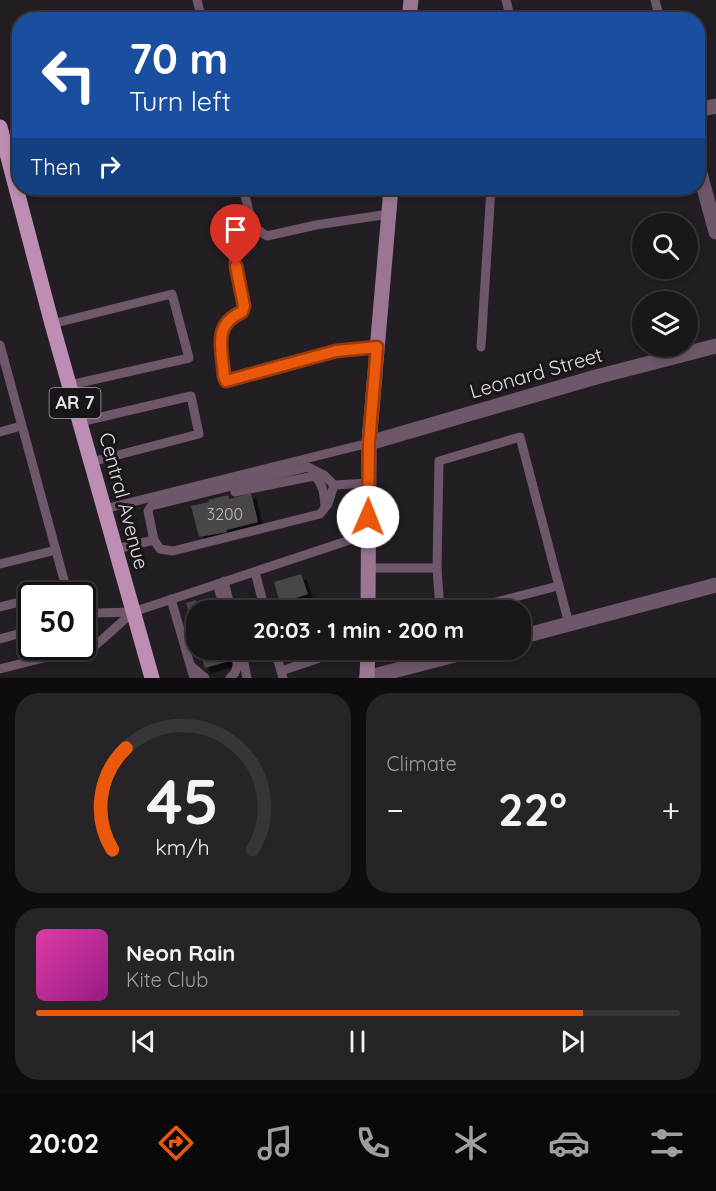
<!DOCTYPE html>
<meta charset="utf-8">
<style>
:root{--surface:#1a161a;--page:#272327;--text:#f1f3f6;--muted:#9f9fa2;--line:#383539;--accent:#ea580c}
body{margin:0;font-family:Quicksand,sans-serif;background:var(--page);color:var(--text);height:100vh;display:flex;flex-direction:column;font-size:22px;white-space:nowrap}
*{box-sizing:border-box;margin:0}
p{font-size:20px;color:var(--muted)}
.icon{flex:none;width:33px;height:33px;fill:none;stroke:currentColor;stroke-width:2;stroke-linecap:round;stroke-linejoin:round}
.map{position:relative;height:678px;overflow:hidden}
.panel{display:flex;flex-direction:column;gap:15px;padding:15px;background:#0e0c0e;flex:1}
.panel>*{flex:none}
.hud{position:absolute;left:12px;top:12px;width:693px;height:183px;border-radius:24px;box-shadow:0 3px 9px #0003,0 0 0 2px var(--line);background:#1a4fa0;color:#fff;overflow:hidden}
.fabs{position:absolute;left:632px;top:213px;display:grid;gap:12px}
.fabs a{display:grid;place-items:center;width:66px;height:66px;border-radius:50%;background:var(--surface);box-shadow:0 3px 9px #0003,0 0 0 2px var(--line);font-size:30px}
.speed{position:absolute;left:18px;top:582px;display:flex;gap:12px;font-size:30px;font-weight:700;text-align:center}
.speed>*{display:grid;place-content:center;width:78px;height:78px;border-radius:50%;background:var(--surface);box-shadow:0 3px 9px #0003,0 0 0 2px var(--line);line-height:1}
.speed .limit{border:3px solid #111;border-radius:9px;background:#fff;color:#111}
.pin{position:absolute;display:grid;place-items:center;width:51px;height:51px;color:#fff;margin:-62px -26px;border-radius:50% 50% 50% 0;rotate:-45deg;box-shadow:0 0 6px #0007}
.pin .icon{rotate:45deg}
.me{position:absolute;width:66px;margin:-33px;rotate:1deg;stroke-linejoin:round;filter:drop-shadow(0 0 4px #0008)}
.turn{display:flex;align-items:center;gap:21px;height:126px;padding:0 18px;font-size:27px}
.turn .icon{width:78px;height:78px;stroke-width:2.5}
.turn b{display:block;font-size:42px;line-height:51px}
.then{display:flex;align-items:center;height:57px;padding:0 18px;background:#0003;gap:12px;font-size:22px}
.big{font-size:45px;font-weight:700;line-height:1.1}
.panel .tile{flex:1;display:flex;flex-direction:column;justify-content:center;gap:9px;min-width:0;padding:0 21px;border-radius:24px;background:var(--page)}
.panel .dial{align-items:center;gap:0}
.dial svg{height:156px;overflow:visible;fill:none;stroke:var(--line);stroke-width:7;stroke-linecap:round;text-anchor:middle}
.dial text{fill:var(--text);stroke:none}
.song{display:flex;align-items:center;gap:18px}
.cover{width:72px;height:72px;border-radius:9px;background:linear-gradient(135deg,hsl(320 70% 55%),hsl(310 70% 35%))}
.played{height:6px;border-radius:3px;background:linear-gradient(90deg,var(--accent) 85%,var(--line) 85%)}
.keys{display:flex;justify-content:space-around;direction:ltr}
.heat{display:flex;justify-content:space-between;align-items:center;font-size:33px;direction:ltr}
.panel .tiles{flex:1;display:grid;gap:15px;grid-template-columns:1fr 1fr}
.tile:last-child{grid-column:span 2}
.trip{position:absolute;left:186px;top:600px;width:345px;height:60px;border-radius:24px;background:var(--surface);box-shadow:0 3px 9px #0003,0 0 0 2px var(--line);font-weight:700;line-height:60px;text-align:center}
.tab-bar{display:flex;height:96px;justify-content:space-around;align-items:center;background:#0a090a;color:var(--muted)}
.tab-bar .icon{width:42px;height:42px}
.tab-bar .selected{color:var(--accent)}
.tab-bar b{font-size:27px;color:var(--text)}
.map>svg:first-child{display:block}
</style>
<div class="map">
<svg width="716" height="678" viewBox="0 0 716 678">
<defs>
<filter id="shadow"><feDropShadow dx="5.5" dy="5.5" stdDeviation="0" flood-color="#0009"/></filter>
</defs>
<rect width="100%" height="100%" fill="#221e23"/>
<g fill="#4a454b" filter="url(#shadow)">
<path d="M 251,493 L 258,522 L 226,530 L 227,532 L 199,537 L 191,506 L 209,502 L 208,500 L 228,495 L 229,499 Z"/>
<path d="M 301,574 L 308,594 L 296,598 L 300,610 L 282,610 L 274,582 Z"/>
<path d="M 214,599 L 217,610 L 196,610 L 196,637 L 186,603 L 196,600 L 197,603 Z"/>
<path d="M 199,650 L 226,650 L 229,661 L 205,668 Z"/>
<path d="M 293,650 L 310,650 L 311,652 L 295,657 Z"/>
</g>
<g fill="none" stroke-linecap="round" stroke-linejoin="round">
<g stroke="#6e5769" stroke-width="9">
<path d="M 197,0 L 202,20"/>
<path d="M 506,0 L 511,20"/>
<path d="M 655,0 L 660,20"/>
<path d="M 243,188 L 253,227 L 267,236 L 316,225 L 389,214"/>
<path d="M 260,231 C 250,240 238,249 233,262 L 244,306 L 242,312 C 212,325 222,349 224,376 L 226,381 L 336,351 L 377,347"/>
<path d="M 52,324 L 172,294 L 189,358 L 70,385"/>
<path d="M 0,345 L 64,580 C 60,590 56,593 45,596"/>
<path d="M 481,347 L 491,188"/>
<path d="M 80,422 L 191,396 L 199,434 L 91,462"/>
<path d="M 0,432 L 21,426"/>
<path d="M 308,467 L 324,475 L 334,485 L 328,504 L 320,514 L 173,551 L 160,549 L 154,540 L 148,511 L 151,506 Z"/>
<path d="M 334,485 L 369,483"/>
<path d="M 235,492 L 314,476 C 324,485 324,494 325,507"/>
<path d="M 104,509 L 369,443"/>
<path d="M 116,549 L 154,540"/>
<path d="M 0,564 L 56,550"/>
<path d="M 368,568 L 437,568 L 439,461 L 520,437 L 569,624"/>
<path d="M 437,568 L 440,610"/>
<path d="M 255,572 L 265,610"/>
<path d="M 224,581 L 231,610"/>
<path d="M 217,584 L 225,610"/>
<path d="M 171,599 L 194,678"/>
<path d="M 0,607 L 32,599"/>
<path d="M 465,610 L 558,586"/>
<path d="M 82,616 L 96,613 L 133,612 L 368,534"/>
<path d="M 0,639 L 32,630"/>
<path d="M 275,650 L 283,678"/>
<path d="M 242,654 L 247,678"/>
<path d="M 191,666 L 205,678"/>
<path d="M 0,669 L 96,645 L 133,612"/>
<path d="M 281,671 L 317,659 L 328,650"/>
<path d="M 230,678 C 240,671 237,660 235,650"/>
</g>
<g stroke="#6e5769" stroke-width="15">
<path d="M 698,110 L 716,106"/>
<path d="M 698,166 L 716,232"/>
<path d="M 369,443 L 596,377 L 716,346"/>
<path d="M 520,637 L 716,585"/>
<path d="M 366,678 L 474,650"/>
</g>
<g stroke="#9a7693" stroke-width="15">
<path d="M 409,20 L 411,0"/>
<path d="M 368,610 L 369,443 L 391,188"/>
<path d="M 367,678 L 368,650"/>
</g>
<path stroke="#bd8db3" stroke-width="15" d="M 0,127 L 52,324 L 152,678"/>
</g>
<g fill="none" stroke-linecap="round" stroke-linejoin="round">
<g stroke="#983908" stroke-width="15">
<path id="route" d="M 236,266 L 244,306 L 242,312 C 212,325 222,349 224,376 L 226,381 L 336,351 L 377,347 L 369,443 L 368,517"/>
</g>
<use href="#route" stroke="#ea580c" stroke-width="10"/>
</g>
<g text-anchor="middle" stroke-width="6" stroke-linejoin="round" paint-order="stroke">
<g font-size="16" fill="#bebabe">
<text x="225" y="520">3200</text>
</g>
<rect fill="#19151a" stroke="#a7a4a7" stroke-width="1.5" x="49.5" y="388" width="51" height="30" rx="4.5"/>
<g font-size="18" font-weight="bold" fill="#e4e1e4">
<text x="75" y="409">AR 7</text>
</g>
<g font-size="20" fill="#e4e1e4" stroke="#19151a">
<text transform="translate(536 373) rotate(-16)" y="7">Leonard Street</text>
<text transform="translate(124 501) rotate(75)" y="7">Central Avenue</text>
</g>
</g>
</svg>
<div class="fabs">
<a><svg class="icon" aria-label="search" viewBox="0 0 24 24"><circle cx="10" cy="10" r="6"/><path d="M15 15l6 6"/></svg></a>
<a><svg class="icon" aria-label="layers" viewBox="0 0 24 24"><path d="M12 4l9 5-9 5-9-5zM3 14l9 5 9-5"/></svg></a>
</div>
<div class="speed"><div class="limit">50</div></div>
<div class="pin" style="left:236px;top:266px;background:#d93025"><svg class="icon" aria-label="arrive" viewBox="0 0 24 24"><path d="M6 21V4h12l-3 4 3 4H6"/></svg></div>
<svg class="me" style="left:368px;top:517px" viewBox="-20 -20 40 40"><circle r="19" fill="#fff"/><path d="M0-13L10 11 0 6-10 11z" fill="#ea580c"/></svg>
<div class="trip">20:03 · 1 min · 200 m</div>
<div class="hud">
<div class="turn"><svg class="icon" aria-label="left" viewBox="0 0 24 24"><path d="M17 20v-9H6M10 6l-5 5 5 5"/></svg><div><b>70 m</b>Turn left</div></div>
<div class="then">Then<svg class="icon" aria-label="right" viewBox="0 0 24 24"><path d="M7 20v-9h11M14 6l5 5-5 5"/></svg></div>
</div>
</div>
<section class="panel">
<div class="tiles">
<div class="tile dial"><svg viewBox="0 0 100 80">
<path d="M14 69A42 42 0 1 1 86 69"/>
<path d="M14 69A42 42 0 0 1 21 17" stroke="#ea580c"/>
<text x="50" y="56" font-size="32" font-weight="700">45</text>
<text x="50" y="72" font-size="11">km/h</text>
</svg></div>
<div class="tile"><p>Climate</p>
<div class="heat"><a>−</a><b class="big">22°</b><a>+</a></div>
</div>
<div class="tile">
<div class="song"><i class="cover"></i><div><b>Neon Rain</b><p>Kite Club</p></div></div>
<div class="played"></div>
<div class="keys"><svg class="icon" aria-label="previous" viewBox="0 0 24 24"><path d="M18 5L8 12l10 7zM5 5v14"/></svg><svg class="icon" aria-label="pause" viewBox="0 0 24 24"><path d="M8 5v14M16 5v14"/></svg><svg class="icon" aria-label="next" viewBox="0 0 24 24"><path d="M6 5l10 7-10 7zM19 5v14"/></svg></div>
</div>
</div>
</section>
<nav class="tab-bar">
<b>20:02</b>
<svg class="icon selected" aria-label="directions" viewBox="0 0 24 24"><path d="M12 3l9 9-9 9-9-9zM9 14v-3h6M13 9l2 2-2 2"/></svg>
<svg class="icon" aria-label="music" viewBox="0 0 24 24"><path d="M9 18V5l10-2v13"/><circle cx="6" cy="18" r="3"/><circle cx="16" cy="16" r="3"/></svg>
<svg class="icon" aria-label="phone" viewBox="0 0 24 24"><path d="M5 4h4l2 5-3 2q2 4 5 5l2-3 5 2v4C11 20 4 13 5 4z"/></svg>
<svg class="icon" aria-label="climate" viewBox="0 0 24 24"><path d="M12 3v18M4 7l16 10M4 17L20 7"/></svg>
<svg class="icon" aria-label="car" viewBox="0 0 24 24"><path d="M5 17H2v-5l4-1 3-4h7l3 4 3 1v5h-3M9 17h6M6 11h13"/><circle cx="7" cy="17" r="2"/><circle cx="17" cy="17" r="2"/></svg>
<svg class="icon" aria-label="filters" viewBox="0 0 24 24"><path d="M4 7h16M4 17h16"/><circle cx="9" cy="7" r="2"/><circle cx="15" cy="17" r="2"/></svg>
</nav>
